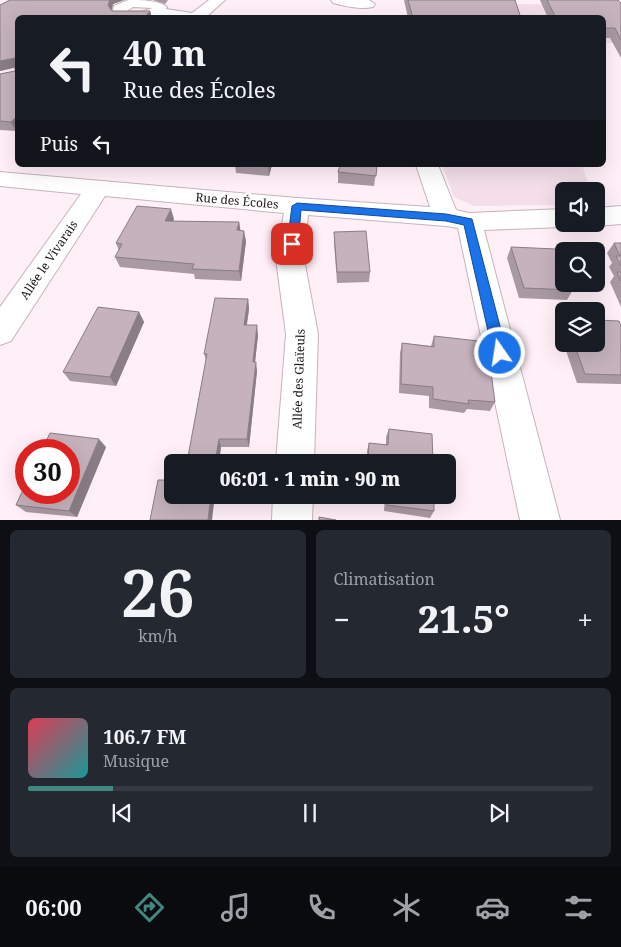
<!DOCTYPE html>
<html lang="fr">
<meta charset="utf-8">
<style>
:root{--surface:#171b24;--page:#242831;--text:#f1f3f6;--muted:#9ea1a6;--line:#363941;--accent:#418882}
body{margin:0;font-family:"Noto Serif",serif;background:var(--page);color:var(--text);height:100vh;display:flex;flex-direction:column;font-size:19px;white-space:nowrap}
*{box-sizing:border-box;margin:0}
p{font-size:16px;color:var(--muted)}
.icon{flex:none;width:28px;height:28px;fill:none;stroke:currentColor;stroke-width:2;stroke-linecap:round;stroke-linejoin:round}
.map{position:relative;height:520px;overflow:hidden}
.drawer{display:flex;flex-direction:column;gap:10px;padding:10px;background:#0d0f14;flex:1}
.drawer>*{flex:none}
.top-card{position:absolute;left:15px;top:15px;width:591px;height:152px;border-radius:8px;box-shadow:0 5px 20px #0002;background:#171b24;color:var(--text);overflow:hidden}
.buttons{position:absolute;left:555px;top:182px;display:grid;gap:10px}
.buttons a{display:grid;place-items:center;width:50px;height:50px;border-radius:8px;background:var(--surface);box-shadow:0 5px 20px #0002;font-size:25px}
.speed{position:absolute;left:15px;top:439px;display:flex;gap:10px;font-size:25px;font-weight:700;text-align:center}
.speed>*{display:grid;place-content:center;width:65px;height:65px;border-radius:50%;background:var(--surface);box-shadow:0 5px 20px #0002;line-height:1}
.speed .limit{border:8px solid #d22;background:#fff;color:#111}
.pin{position:absolute;display:grid;place-items:center;width:42px;height:42px;color:#fff;margin:-21px;border-radius:10px;box-shadow:0 2px 8px #0006}
.me{position:absolute;width:55px;margin:-28px;rotate:347deg;stroke-linejoin:round;filter:drop-shadow(0 0 4px #0008)}
.turn{display:flex;align-items:center;gap:18px;height:105px;padding:0 25px;font-size:22px}
.turn .icon{width:65px;height:65px;stroke-width:2.5}
.turn b{display:block;font-size:35px;line-height:42px}
.then{display:flex;align-items:center;height:48px;padding:0 25px;background:#0003;gap:10px;font-size:19px}
.big{font-size:38px;font-weight:800;line-height:1.1}
.drawer .card{flex:1;display:flex;flex-direction:column;justify-content:center;gap:8px;min-width:0;padding:0 18px;border-radius:8px;background:var(--page)}
.drawer .dial{align-items:center;gap:0}
.dial b{font-size:65px;line-height:1}
.song{display:flex;align-items:center;gap:15px}
.cover{width:60px;height:60px;border-radius:8px;background:linear-gradient(135deg,hsl(350 70% 55%),hsl(180 70% 35%))}
.played{height:5px;border-radius:2px;background:linear-gradient(90deg,var(--accent) 15%,var(--line) 15%)}
.keys{display:flex;justify-content:space-around;direction:ltr}
.heat{display:flex;justify-content:space-between;align-items:center;font-size:28px;direction:ltr}
.drawer .tiles{flex:1;display:grid;gap:10px;grid-template-columns:1fr 1fr}
.card:last-child{grid-column:span 2}
.trip{position:absolute;left:164px;top:454px;width:292px;height:50px;border-radius:8px;background:var(--surface);box-shadow:0 5px 20px #0002;font-weight:800;line-height:50px;text-align:center}
.menu{display:flex;height:80px;justify-content:space-around;align-items:center;background:#090b0e;color:var(--muted)}
.menu .icon{width:35px;height:35px}
.menu .current{color:var(--accent)}
.menu b{font-size:22px;color:var(--text)}
.map>svg:first-child{display:block}
</style>
<div class="map">
<svg width="621" height="520" viewBox="0 0 621 520">
<rect width="100%" height="100%" fill="#ffeff7"/>
<g fill="#f3dee9">
<path d="M 506,4 L 605,5 L 621,43 L 604,43 L 604,18 L 513,17 Z"/>
<path d="M 442,165 L 582,165 L 591,191 L 564,191 L 564,205 L 474,206 L 454,197 Z"/>
</g>
<g fill="none" stroke-linecap="round" stroke-linejoin="round">
<g stroke="#c6b3bd" stroke-width="2">
<g id="street">
<path d="M 128,0 C 140,0 159,0 167,7 L 166,9 L 192,13 L 209,0 L 225,0 L 205,18 L 114,17 L 112,14 L 114,6 ZM 133,7 L 152,8 L 134,15 L 126,12 Z"/>
<path d="M 331,0 L 369,0 L 375,4 L 373,7 C 361,10 345,6 333,3 Z"/>
<path d="M 416,165 L 438,165 L 456,210 L 469,213 L 564,209 L 564,224 L 573,224 L 564,227 L 484,230 L 560,520 L 520,520 L 458,228 L 446,226 L 308,215 L 304,259 L 318,334 L 314,462 L 276,462 L 286,334 L 276,259 L 284,213 L 105,196 L 11,341 L 0,345 L 0,307 L 81,194 L 0,186 L 0,172 L 297,198 L 430,207 Z"/>
<path d="M 621,206 L 621,224 L 596,226 L 589,224 L 596,224 L 596,208 Z"/>
<path d="M 273,495 L 313,495 L 312,520 L 272,520 Z"/>
</g>
</g>
<use href="#street" fill="#fff" fill-rule="evenodd"/>
</g>
<g fill="#a999a2">
<path d="M 10,0 L 124,0 L 113,4 L 112,11 L 150,11 L 152,18 L 18,18 L 18,130 L 16,131 L 0,130 L 0,74 L 15,71 L 15,67 L 0,71 L 0,5 Z"/>
<path d="M 153,0 L 168,0 L 165,4 Z"/>
<path d="M 404,0 L 515,0 L 521,18 L 408,18 Z"/>
<path d="M 540,0 L 618,0 L 621,3 L 621,58 L 610,38 L 604,38 L 604,18 L 548,18 Z"/>
<path d="M 235,165 L 272,165 L 269,176 L 236,173 Z"/>
<path d="M 377,165 L 374,186 L 338,183 L 338,172 Z"/>
<path d="M 174,219 L 173,222 L 239,222 L 240,230 L 246,241 L 241,281 L 195,279 L 194,274 L 120,267 L 115,257 L 119,251 L 116,243 Z"/>
<path d="M 334,232 L 370,272 L 369,282 L 337,283 L 334,242 Z"/>
<path d="M 614,243 L 621,243 L 621,307 L 610,282 L 614,276 L 609,267 L 612,263 L 607,253 Z"/>
<path d="M 511,247 L 573,290 L 567,300 L 519,298 L 507,258 Z"/>
<path d="M 248,299 L 249,309 L 247,325 L 258,335 L 255,362 L 257,371 L 249,447 L 221,447 L 219,462 L 206,360 L 204,354 Z"/>
<path d="M 139,312 L 144,322 L 116,386 L 70,381 L 63,372 Z"/>
<path d="M 564,322 L 564,344 L 596,344 L 621,326 L 621,384 L 577,383 L 559,330 Z"/>
<path d="M 434,336 L 495,402 L 490,411 L 467,409 L 464,413 L 429,408 L 429,396 L 399,393 L 400,353 L 402,343 L 431,346 Z"/>
<path d="M 389,429 L 433,462 L 367,462 L 367,451 L 369,443 L 386,445 L 386,437 Z"/>
<path d="M 106,447 L 77,517 L 26,512 L 16,505 Z"/>
<path d="M 385,495 L 434,495 L 434,511 L 430,518 L 384,511 Z"/>
</g>
<g fill="#8a7d84">
<path d="M 110,0 L 124,0 L 113,4 L 110,14 L 108,5 Z"/>
<path d="M 150,11 L 152,18 L 144,18 Z"/>
<path d="M 15,58 L 18,67 L 0,71 L 0,61 Z"/>
<path d="M 18,115 L 18,130 L 16,131 L 11,122 Z"/>
<path d="M 268,165 L 272,165 L 269,176 L 268,166 Z"/>
<path d="M 171,209 L 174,219 L 168,232 L 165,221 Z"/>
<path d="M 239,222 L 241,233 L 237,230 Z"/>
<path d="M 244,231 L 246,241 L 241,281 L 239,271 Z"/>
<path d="M 248,299 L 249,309 L 245,334 L 244,325 Z"/>
<path d="M 139,312 L 144,322 L 116,386 L 110,377 Z"/>
<path d="M 257,325 L 258,335 L 254,371 L 253,362 Z"/>
<path d="M 256,362 L 257,371 L 249,447 L 247,439 Z"/>
<path d="M 99,439 L 106,447 L 77,517 L 69,511 Z"/>
<path d="M 219,439 L 221,447 L 219,462 L 215,462 Z"/>
<path d="M 211,495 L 215,495 L 212,520 L 208,520 Z"/>
</g>
<g fill="#c5b2bc" stroke="#8a7d84">
<path d="M 10,0 L 110,0 L 108,5 L 112,11 L 150,11 L 144,18 L 18,18 L 18,115 L 11,122 L 0,121 L 0,74 L 15,71 L 15,58 L 0,61 L 0,5 Z"/>
<path d="M 408,0 L 515,0 L 521,18 L 413,18 Z"/>
<path d="M 547,0 L 618,0 L 621,3 L 621,40 L 615,28 L 604,28 L 604,18 L 556,18 Z"/>
<path d="M 340,165 L 377,165 L 376,176 L 338,172 Z"/>
<path d="M 137,206 L 171,209 L 165,221 L 239,222 L 237,230 L 244,231 L 239,271 L 192,269 L 194,264 L 115,257 L 122,244 L 116,243 Z"/>
<path d="M 366,231 L 370,272 L 337,272 L 334,232 Z"/>
<path d="M 614,243 L 621,243 L 621,266 L 616,256 L 620,256 Z"/>
<path d="M 511,247 L 556,249 L 564,268 L 564,284 L 570,284 L 573,290 L 524,288 Z"/>
<path d="M 617,272 L 621,272 L 621,281 Z"/>
<path d="M 215,298 L 248,299 L 244,325 L 257,325 L 253,362 L 256,362 L 247,439 L 219,439 L 215,462 L 187,462 L 207,354 L 204,354 Z"/>
<path d="M 98,307 L 139,312 L 110,377 L 63,372 Z"/>
<path d="M 596,320 L 619,321 L 621,326 L 621,375 L 585,374 L 574,344 L 596,344 Z"/>
<path d="M 434,336 L 487,342 L 495,402 L 468,400 L 469,404 L 433,399 L 433,387 L 401,384 L 402,343 L 434,347 Z"/>
<path d="M 389,429 L 432,434 L 433,462 L 368,462 L 369,443 L 388,445 Z"/>
<path d="M 50,433 L 99,439 L 69,511 L 16,505 L 26,483 L 26,492 L 69,492 L 69,450 L 42,450 Z"/>
<path d="M 158,480 L 172,480 L 172,495 L 211,495 L 208,520 L 150,520 Z"/>
<path d="M 387,495 L 434,495 L 434,511 L 387,505 Z"/>
<path d="M 319,517 L 336,520 L 319,520 Z"/>
</g>
<path fill="#1a73e8" stroke="#114b97" d="M 297,203 L 446,214 L 472,219 L 507,353 L 505,357 L 500,359 L 495,357 L 493,353 L 464,225 L 446,221 L 301,210 L 298,244 L 292,247 L 287,244 L 292,206 Z"/>
<g text-anchor="middle" stroke-width="5" stroke-linejoin="round" paint-order="stroke">
<g font-size="12" fill="#1c1519" stroke="#fff">
<text transform="translate(237 201) rotate(5)" y="4">Rue des Écoles</text>
<text transform="translate(49 260) rotate(-56)" y="4">Allée le Vivarais</text>
<text transform="translate(299 379) rotate(-88)" y="4">Allée des Glaïeuls</text>
</g>
</g>
</svg>
<div class="buttons">
<a><svg class="icon" aria-label="sound" viewBox="0 0 24 24"><path d="M4 9h4l5-4v14l-5-4H4zM17 9q2 3 0 6"/></svg></a>
<a><svg class="icon" aria-label="search" viewBox="0 0 24 24"><circle cx="10" cy="10" r="6"/><path d="M15 15l6 6"/></svg></a>
<a><svg class="icon" aria-label="layers" viewBox="0 0 24 24"><path d="M12 4l9 5-9 5-9-5zM3 14l9 5 9-5"/></svg></a>
</div>
<div class="speed"><div class="limit">30</div></div>
<div class="pin" style="left:292px;top:244px;background:#d93025"><svg class="icon" aria-label="arrive" viewBox="0 0 24 24"><path d="M6 21V4h12l-3 4 3 4H6"/></svg></div>
<svg class="me" style="left:500px;top:353px" viewBox="-20 -20 40 40"><circle r="17" fill="#1a73e8" stroke="#fff" stroke-width="3"/><path d="M0-11L8 9 0 5-8 9z" fill="#fff"/></svg>
<div class="trip">06:01 · 1 min · 90 m</div>
<div class="top-card">
<div class="turn"><svg class="icon" aria-label="left" viewBox="0 0 24 24"><path d="M17 20v-9H6M10 6l-5 5 5 5"/></svg><div><b>40 m</b>Rue des Écoles</div></div>
<div class="then">Puis<svg class="icon" aria-label="left" viewBox="0 0 24 24"><path d="M17 20v-9H6M10 6l-5 5 5 5"/></svg></div>
</div>
</div>
<section class="drawer">
<div class="tiles">
<div class="card dial"><b>26</b><p>km/h</p></div>
<div class="card"><p>Climatisation</p>
<div class="heat"><a>−</a><b class="big">21.5°</b><a>+</a></div>
</div>
<div class="card">
<div class="song"><i class="cover"></i><div><b>106.7 FM</b><p>Musique</p></div></div>
<div class="played"></div>
<div class="keys"><svg class="icon" aria-label="previous" viewBox="0 0 24 24"><path d="M18 5L8 12l10 7zM5 5v14"/></svg><svg class="icon" aria-label="pause" viewBox="0 0 24 24"><path d="M8 5v14M16 5v14"/></svg><svg class="icon" aria-label="next" viewBox="0 0 24 24"><path d="M6 5l10 7-10 7zM19 5v14"/></svg></div>
</div>
</div>
</section>
<nav class="menu">
<b>06:00</b>
<svg class="icon current" aria-label="directions" viewBox="0 0 24 24"><path d="M12 3l9 9-9 9-9-9zM9 14v-3h6M13 9l2 2-2 2"/></svg>
<svg class="icon" aria-label="music" viewBox="0 0 24 24"><path d="M9 18V5l10-2v13"/><circle cx="6" cy="18" r="3"/><circle cx="16" cy="16" r="3"/></svg>
<svg class="icon" aria-label="phone" viewBox="0 0 24 24"><path d="M5 4h4l2 5-3 2q2 4 5 5l2-3 5 2v4C11 20 4 13 5 4z"/></svg>
<svg class="icon" aria-label="climate" viewBox="0 0 24 24"><path d="M12 3v18M4 7l16 10M4 17L20 7"/></svg>
<svg class="icon" aria-label="car" viewBox="0 0 24 24"><path d="M5 17H2v-5l4-1 3-4h7l3 4 3 1v5h-3M9 17h6M6 11h13"/><circle cx="7" cy="17" r="2"/><circle cx="17" cy="17" r="2"/></svg>
<svg class="icon" aria-label="filters" viewBox="0 0 24 24"><path d="M4 7h16M4 17h16"/><circle cx="9" cy="7" r="2"/><circle cx="15" cy="17" r="2"/></svg>
</nav>
